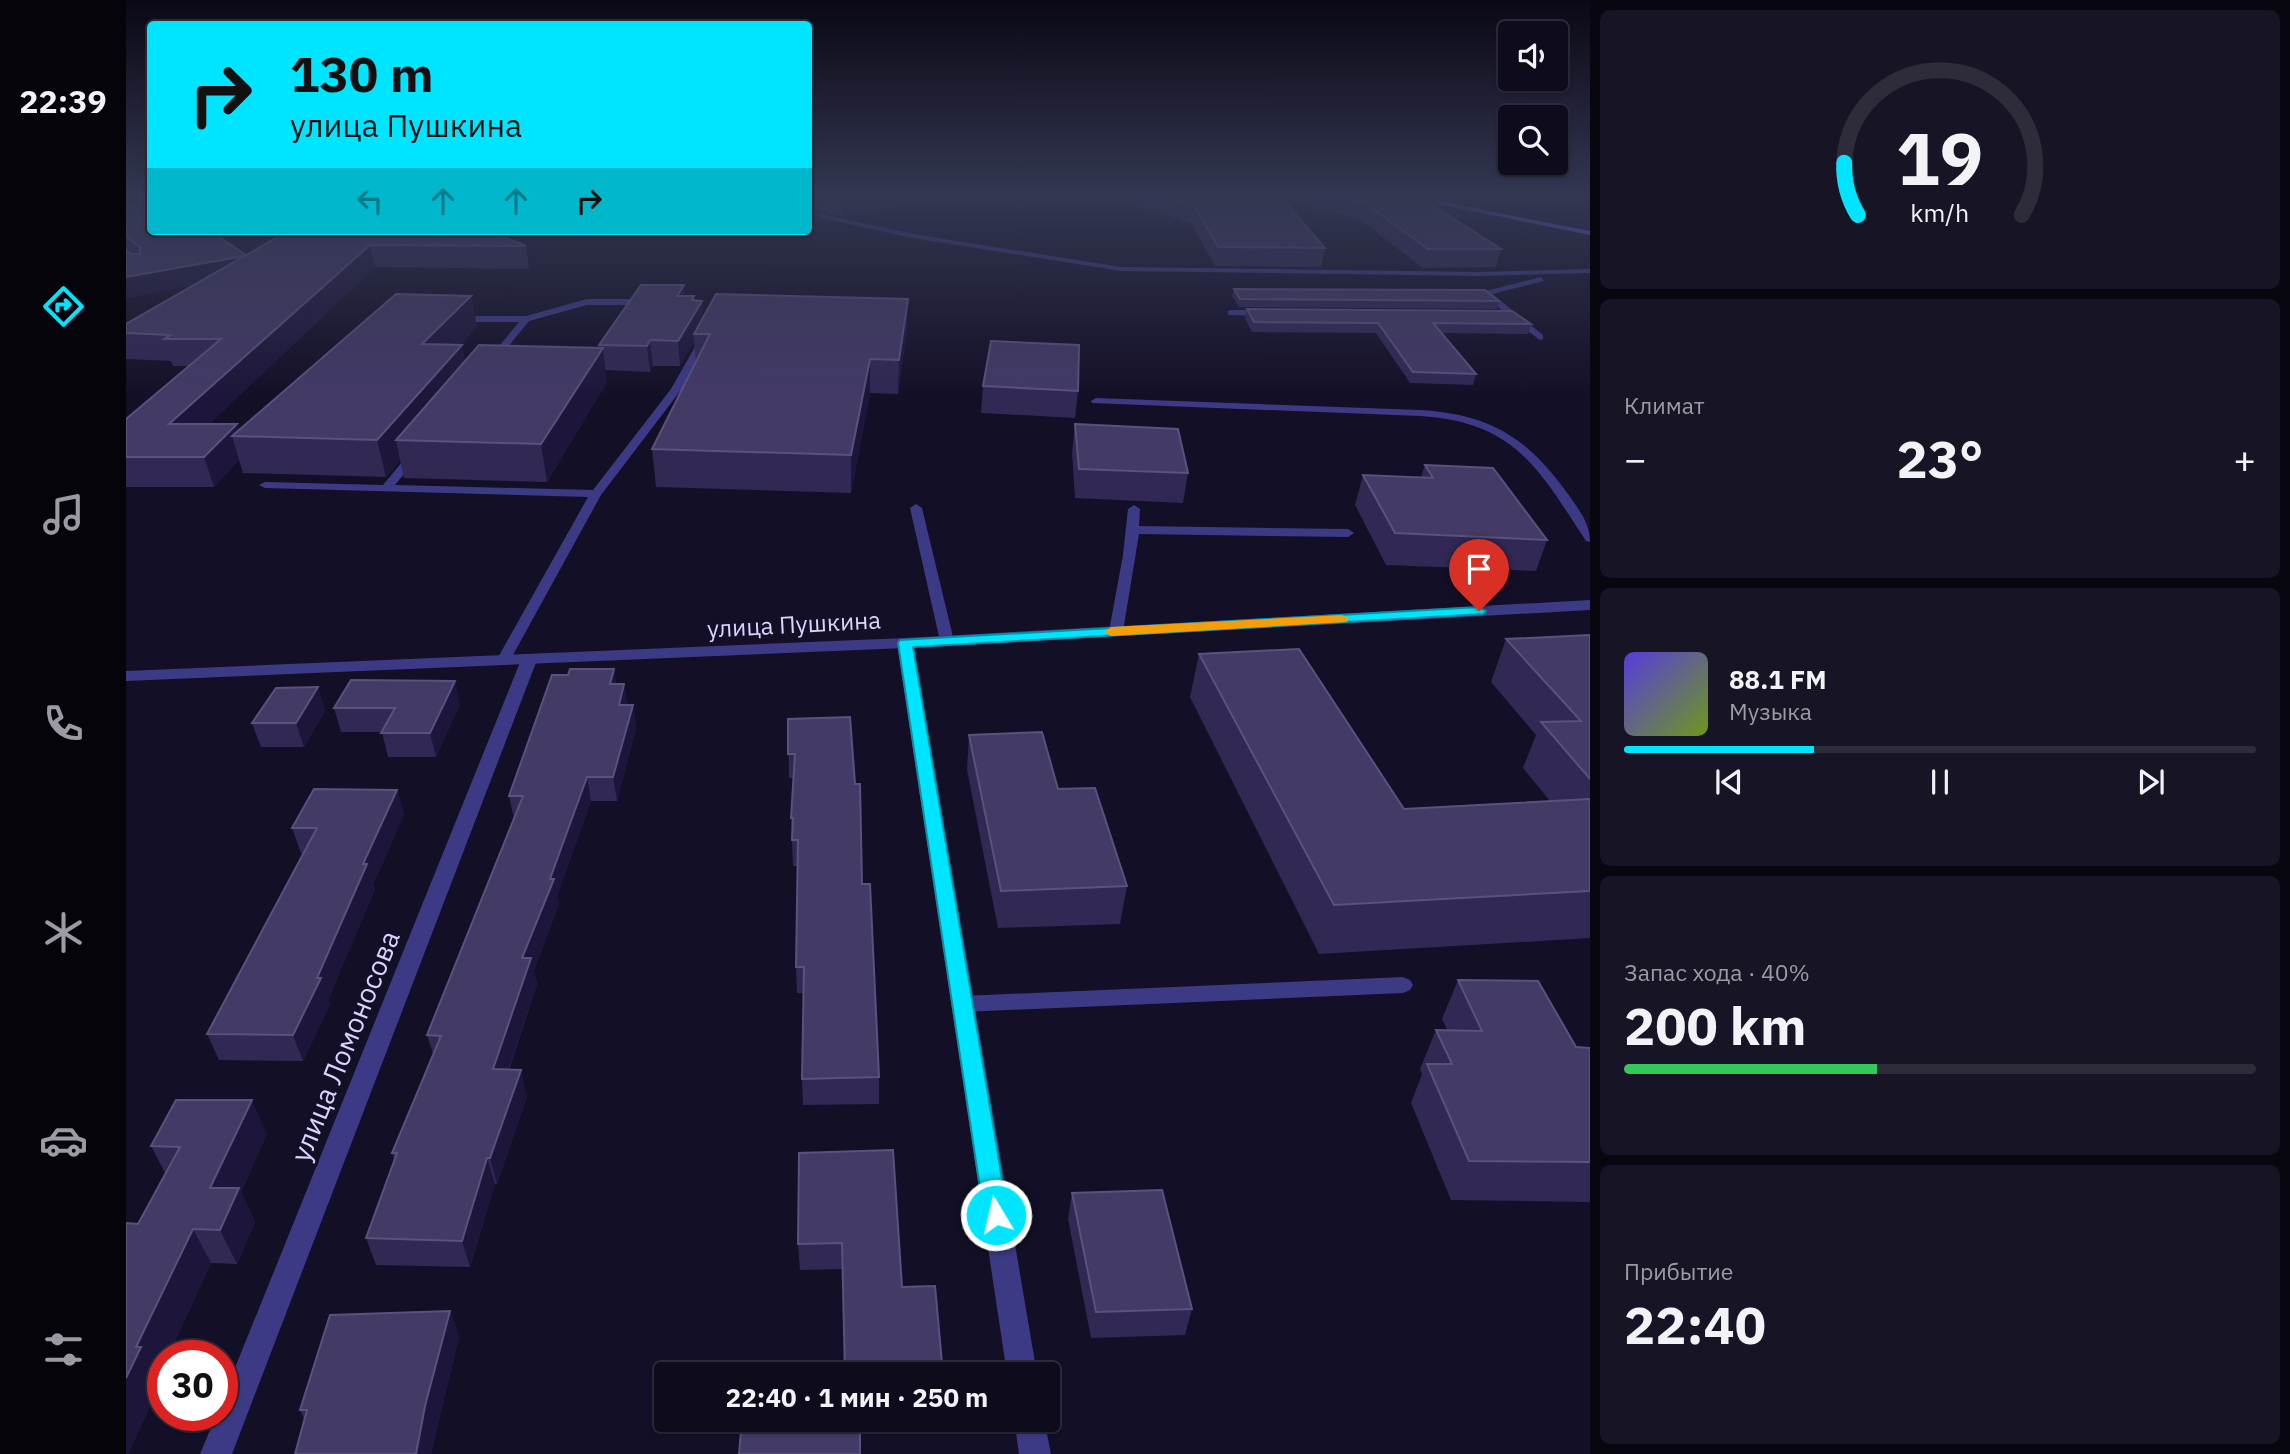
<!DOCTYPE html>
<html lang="ru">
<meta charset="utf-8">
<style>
:root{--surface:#0e0b1c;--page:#171425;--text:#f1f3f6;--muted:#9b9ba3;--line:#2e2b3b;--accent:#00e5ff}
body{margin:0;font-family:"IBM Plex Sans",sans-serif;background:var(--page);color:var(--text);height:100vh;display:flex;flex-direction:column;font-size:26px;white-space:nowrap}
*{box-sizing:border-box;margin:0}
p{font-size:23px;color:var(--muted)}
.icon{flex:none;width:38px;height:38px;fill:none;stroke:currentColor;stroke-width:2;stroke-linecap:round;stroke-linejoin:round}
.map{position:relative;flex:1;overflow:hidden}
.panel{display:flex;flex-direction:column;gap:10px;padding:10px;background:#08060f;width:700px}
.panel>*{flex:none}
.guide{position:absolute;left:21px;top:21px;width:665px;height:214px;border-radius:7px;box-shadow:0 2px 5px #0004,0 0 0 2px var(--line);background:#00e5ff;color:#111;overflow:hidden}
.buttons{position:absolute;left:1372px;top:21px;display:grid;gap:14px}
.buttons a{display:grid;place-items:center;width:70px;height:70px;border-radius:7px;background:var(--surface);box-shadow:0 2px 5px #0004,0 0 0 2px var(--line);font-size:35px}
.speed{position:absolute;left:21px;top:1340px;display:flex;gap:14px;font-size:35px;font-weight:700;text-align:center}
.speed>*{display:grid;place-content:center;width:91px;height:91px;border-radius:50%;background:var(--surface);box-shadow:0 2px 5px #0004,0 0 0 2px var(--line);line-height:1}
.speed .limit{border:10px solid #d22;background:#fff;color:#111}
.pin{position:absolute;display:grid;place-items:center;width:60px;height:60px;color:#fff;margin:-72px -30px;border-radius:50% 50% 50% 0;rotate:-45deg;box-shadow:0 0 7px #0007}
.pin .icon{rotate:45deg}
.me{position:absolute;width:77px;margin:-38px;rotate:351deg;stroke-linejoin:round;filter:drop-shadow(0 0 5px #0008)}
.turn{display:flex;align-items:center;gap:24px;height:147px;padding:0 28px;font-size:32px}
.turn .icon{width:91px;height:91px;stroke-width:2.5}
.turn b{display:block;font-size:49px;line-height:60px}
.lanes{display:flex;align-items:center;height:66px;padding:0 28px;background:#0003;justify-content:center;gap:35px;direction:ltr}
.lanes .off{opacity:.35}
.big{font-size:52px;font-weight:800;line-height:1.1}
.panel .tile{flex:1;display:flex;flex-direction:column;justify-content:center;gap:10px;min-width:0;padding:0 24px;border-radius:10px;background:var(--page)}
.panel .dial{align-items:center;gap:0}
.dial svg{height:182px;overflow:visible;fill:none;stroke:var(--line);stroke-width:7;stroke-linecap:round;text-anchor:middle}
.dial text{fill:var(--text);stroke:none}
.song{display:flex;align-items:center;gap:21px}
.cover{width:84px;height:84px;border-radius:10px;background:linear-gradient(135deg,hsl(250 70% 55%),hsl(80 70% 35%))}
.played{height:7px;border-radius:4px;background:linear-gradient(90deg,var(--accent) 30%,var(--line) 30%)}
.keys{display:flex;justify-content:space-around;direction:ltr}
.heat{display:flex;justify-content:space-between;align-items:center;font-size:38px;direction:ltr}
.charge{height:10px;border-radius:5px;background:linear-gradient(90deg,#34c759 40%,var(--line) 0)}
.trip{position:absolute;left:528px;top:1362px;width:406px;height:70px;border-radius:7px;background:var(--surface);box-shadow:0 2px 5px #0004,0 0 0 2px var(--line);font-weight:800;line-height:70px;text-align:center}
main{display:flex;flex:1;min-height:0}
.menu{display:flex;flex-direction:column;width:126px;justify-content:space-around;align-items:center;background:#06040b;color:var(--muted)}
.menu .icon{width:49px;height:49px}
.menu .active{color:var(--accent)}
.menu b{font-size:32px;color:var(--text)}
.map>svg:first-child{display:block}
</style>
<main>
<nav class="menu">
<b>22:39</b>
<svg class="icon active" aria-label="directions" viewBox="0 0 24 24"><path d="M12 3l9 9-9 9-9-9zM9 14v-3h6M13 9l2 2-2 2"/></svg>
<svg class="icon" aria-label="music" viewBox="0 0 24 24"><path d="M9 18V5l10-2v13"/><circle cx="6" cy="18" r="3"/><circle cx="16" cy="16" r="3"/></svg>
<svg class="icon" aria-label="phone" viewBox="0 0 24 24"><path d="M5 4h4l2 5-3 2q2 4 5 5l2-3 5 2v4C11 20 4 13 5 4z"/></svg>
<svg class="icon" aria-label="climate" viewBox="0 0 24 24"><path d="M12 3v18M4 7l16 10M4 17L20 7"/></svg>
<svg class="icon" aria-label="car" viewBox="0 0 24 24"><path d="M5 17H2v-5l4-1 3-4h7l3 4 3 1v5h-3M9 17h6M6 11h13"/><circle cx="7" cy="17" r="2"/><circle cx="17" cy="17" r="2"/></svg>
<svg class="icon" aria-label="filters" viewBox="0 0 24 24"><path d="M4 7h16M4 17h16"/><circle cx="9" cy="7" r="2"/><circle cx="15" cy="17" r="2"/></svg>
</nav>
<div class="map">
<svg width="1464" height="1454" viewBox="0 0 1464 1454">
<rect width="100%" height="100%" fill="#130f26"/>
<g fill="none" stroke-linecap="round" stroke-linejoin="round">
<g fill="#3d3a85" fill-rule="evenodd">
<path d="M 682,211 L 787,234 L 995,267 L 1353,272 L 1464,269 L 1464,273 L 1353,276 L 995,271 L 787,238 L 682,215 Z"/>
<path d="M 1415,277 L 1418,281 L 1366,294 L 1417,335 L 1417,339 L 1414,340 L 1384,318 L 1370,317 L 1370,313 L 1378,312 L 1358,295 L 1341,295 L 1337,293 L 1341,291 L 1360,291 Z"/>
<path d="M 461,299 L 524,299 L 528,302 L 524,305 L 461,305 L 403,321 L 368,364 L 365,365 L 360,362 L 393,322 L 329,322 L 325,319 L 329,316 L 400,316 Z"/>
<path d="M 1105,310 L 1141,310 L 1145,313 L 1141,316 L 1102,315 L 1102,311 Z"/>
<path d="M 580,333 L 585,336 L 555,390 L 475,495 L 382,664 L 372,664 L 370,661 L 462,497 L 139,488 L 133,485 L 139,482 L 257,485 L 286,450 L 290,449 L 296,452 L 269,485 L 467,490 L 545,389 L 575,336 Z"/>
<path d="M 970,398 L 1294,410 C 1364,414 1402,438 1442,494 C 1453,510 1464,523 1464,542 L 1460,541 C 1412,468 1389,422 1294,416 L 966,403 L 965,401 Z"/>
<path d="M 790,504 L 796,508 L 828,641 L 821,645 L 814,641 L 784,508 Z"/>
<path d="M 1008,505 L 1014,509 L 1013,526 L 1222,529 L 1228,533 L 1222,537 L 1013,534 L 997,631 L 990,635 L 983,631 L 997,555 L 1002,509 Z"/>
<path d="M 1277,977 L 1284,980 L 1287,985 L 1284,990 L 1277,993 L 836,1012 L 829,1010 L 826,1004 L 829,998 L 836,996 Z"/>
</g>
<g fill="#3d3a85" fill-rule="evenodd">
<path d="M 779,638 L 787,643 L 911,1374 L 881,1374 L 771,643 Z"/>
<path d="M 403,655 L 411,660 L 106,1454 L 74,1454 L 90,1416 L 96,1416 L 96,1400 L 395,660 Z"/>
<path d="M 888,1419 L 918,1419 L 925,1454 L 893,1454 Z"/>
</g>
<path fill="#3d3a85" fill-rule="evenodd" d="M 1464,600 L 1464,610 L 779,648 L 0,681 L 0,671 L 779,638 Z"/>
<path fill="#6f6bff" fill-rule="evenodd" d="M 1268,195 L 1282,195 L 1464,231 L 1464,235 Z"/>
</g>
<g fill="#312854">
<path d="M 0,195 L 24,195 L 120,255 L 162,231 L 400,246 L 403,269 L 249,267 L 83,424 L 112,430 L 345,296 L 351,327 L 334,345 L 339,361 L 473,348 L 473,345 L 559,296 L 568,296 L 568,300 L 576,301 L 577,317 L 782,299 L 781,330 L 772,394 L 744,393 L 725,493 L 530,487 L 526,449 L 570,362 L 568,342 L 554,366 L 527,366 L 524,372 L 479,370 L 481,382 L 421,482 L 278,478 L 274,460 L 260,477 L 117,473 L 113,460 L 88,487 L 0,487 L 0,419 L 64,366 L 47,366 L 45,361 L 0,359 L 0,324 L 67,285 L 0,298 Z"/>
<path d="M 682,195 L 828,195 L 828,197 L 716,216 L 694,211 L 694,220 L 682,222 Z"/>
<path d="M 969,195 L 1354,195 L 1329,202 L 1313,198 L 1311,206 L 1309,207 L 1375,249 L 1370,267 L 1297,268 L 1233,219 L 1159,201 L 1199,248 L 1195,267 L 1089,266 L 1065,223 Z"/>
<path d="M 586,231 L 628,231 L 598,236 Z"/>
<path d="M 1108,289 L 1373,301 L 1371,309 L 1113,307 L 1106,296 Z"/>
<path d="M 1121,309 L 1405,324 L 1402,334 L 1316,333 L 1350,374 L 1347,385 L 1284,383 L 1250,333 L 1126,332 L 1119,319 Z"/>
<path d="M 857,386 L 952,391 L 949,418 L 855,413 Z"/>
<path d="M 949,424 L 1062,473 L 1057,503 L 949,498 L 946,453 Z"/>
<path d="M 1299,465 L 1421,540 L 1410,571 L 1260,565 L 1229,505 L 1237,475 L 1295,477 Z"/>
<path d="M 1464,635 L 1464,938 L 1193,954 L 1064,697 L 1073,654 L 1278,809 L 1424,801 L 1397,768 L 1410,735 L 1365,682 L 1380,639 Z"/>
<path d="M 488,669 L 490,684 L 498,684 L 501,705 L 507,705 L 510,728 L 491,801 L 465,801 L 431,896 L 433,904 L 408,970 L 411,984 L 383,1070 L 401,1097 L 371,1184 L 369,1184 L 344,1267 L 250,1265 L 240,1238 L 268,1160 L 266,1153 L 307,1054 L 301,1035 L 388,819 L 383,796 L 442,675 Z"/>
<path d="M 192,687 L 199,711 L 178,747 L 135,747 L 126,723 Z"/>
<path d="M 334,704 L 310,757 L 262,757 L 256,732 L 215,732 L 208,708 Z"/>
<path d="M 662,719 L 736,884 L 753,1077 L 753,1104 L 677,1105 L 676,1079 L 678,993 L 671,993 L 670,967 L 671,866 L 667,866 L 665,818 L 667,778 L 663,778 Z"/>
<path d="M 843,735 L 932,789 L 1001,886 L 994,924 L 872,928 L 841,770 Z"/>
<path d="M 271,790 L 278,814 L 247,885 L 249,889 L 202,1000 L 204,1004 L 177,1061 L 93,1060 L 81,1034 L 178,853 L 175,853 L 166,828 Z"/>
<path d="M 1332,980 L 1450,1047 L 1464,1048 L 1464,1202 L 1325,1200 L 1285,1103 L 1296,1074 L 1294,1069 L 1310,1030 L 1322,1031 L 1316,1019 Z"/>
<path d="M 141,1134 L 115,1192 L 129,1222 L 111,1264 L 85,1263 L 42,1356 L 37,1356 L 37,1367 L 33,1375 L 36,1380 L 2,1454 L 0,1454 L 12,1224 L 39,1173 L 25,1146 Z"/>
<path d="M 673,1153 L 776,1287 L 716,1269 L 674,1270 L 672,1244 Z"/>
<path d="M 946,1193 L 1066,1309 L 1059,1335 L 965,1338 L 942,1219 Z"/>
<path d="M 324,1311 L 333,1337 L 310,1432 L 305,1454 L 169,1454 L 178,1419 L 174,1410 Z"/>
</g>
<g fill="#1d163a">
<path d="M 4,195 L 9,195 L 13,208 L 0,218 L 0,197 Z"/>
<path d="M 716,195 L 828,195 L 828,197 L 716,216 Z"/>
<path d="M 1295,195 L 1314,195 L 1311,206 L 1279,215 L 1283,198 Z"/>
<path d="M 1330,195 L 1354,195 L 1329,202 Z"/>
<path d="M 693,198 L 694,220 L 682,222 L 682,199 Z"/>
<path d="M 598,231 L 628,231 L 598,236 Z"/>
<path d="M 244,245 L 249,267 L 52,454 L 43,424 Z"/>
<path d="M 121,256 L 126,274 L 0,298 L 0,277 Z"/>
<path d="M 558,285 L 560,308 L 551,296 Z"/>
<path d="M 345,296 L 351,327 L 303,378 L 296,344 Z"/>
<path d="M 568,296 L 569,312 L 576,301 L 578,325 L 568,334 L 568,342 L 554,366 L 552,341 Z"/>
<path d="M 782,299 L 781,330 L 772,394 L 773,360 Z"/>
<path d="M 524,340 L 527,366 L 524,372 L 521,346 Z"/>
<path d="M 336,345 L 342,378 L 270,440 L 274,460 L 260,477 L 251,440 Z"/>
<path d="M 477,348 L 481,382 L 421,482 L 415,444 Z"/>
<path d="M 744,359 L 744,393 L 725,493 L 725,455 Z"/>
<path d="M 111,424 L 114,436 L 106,436 L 113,460 L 88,487 L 78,457 Z"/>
<path d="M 488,669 L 491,692 L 484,684 Z"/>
<path d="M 329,681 L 334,704 L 310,757 L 304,733 Z"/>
<path d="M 498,684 L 501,707 L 493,705 Z"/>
<path d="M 192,687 L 199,711 L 178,747 L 170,723 Z"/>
<path d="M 507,705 L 510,728 L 491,801 L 487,777 Z"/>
<path d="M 461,777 L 465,801 L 431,896 L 433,904 L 408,970 L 411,984 L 374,1095 L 367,1069 L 396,958 L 424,879 Z"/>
<path d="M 271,790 L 278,814 L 247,885 L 249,889 L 202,1000 L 204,1004 L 177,1061 L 167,1035 L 191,978 L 237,864 Z"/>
<path d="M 395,1070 L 401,1097 L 371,1184 L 364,1158 Z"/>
<path d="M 126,1100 L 141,1134 L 115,1192 L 129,1222 L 111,1264 L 94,1230 L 84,1188 Z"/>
<path d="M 361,1158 L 369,1184 L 344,1267 L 336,1241 Z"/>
<path d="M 67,1229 L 85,1263 L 42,1356 L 37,1356 L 37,1367 L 33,1375 L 36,1380 L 2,1454 L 0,1454 L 0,1378 L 10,1347 Z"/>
<path d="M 324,1311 L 333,1337 L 310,1432 L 305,1454 L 290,1454 L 299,1406 Z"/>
</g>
<g fill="#433a66" stroke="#5a527e" stroke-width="2">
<path d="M 20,195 L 24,195 L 24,231 L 85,231 L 120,255 L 118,256 L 0,277 L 0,250 L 4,254 L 14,254 L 14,247 L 0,236 L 0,208 Z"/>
<path d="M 682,195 L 693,198 L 682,199 Z"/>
<path d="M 1029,195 L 1153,195 L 1199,248 L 1092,247 L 1068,206 Z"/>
<path d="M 1206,195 L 1295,195 L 1283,198 L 1300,201 L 1375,249 L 1302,249 L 1237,202 Z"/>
<path d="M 162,231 L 364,231 L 400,246 L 244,245 L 43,424 L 111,424 L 78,457 L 0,457 L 0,419 L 95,339 L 38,339 L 44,335 L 0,333 L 0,324 Z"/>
<path d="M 515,285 L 558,285 L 551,296 L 568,296 L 566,300 L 576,301 L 552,341 L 524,340 L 521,346 L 473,345 Z"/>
<path d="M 1108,289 L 1359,290 L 1373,301 L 1114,299 Z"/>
<path d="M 270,294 L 345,296 L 296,344 L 336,345 L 251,440 L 106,436 Z"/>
<path d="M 590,294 L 782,299 L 773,360 L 744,359 L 725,455 L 526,449 L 584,334 L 568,334 Z"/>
<path d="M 1121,309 L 1386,311 L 1405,324 L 1307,323 L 1350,374 L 1287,372 L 1252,323 L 1128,322 Z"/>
<path d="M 865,341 L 953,345 L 952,391 L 857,386 Z"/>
<path d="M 353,345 L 477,348 L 415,444 L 270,440 Z"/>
<path d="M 949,424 L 1052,429 L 1062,473 L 953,469 Z"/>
<path d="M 1299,465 L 1367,468 L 1421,540 L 1269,533 L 1237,475 L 1307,478 Z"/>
<path d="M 1464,635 L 1464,779 L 1415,722 L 1455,721 L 1380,639 Z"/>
<path d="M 1173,649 L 1278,809 L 1464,799 L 1464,891 L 1208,905 L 1073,654 Z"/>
<path d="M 444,669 L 488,669 L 484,684 L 498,684 L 493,705 L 507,705 L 487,777 L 461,777 L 424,879 L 428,879 L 396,958 L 405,958 L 367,1069 L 395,1070 L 364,1158 L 361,1158 L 336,1241 L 240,1238 L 271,1153 L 266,1153 L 315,1036 L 301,1035 L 397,796 L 383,796 L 426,675 L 442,675 Z"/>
<path d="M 225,680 L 329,681 L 304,733 L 255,733 L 269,708 L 208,708 Z"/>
<path d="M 192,687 L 170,723 L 126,723 L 150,688 Z"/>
<path d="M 724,717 L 729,784 L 734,784 L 736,884 L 744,884 L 753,1077 L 676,1079 L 678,967 L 670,967 L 672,840 L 666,840 L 667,818 L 665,818 L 669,754 L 662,754 L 662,719 Z"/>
<path d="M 916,732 L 932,789 L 969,788 L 1001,886 L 875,891 L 843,735 Z"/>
<path d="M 188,789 L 271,790 L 237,864 L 241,864 L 191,978 L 195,978 L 167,1035 L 81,1034 L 191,828 L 166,828 Z"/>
<path d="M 1332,980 L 1412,981 L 1450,1047 L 1464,1048 L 1464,1162 L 1343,1161 L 1301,1064 L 1326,1064 L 1310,1030 L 1356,1031 Z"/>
<path d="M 50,1100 L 126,1100 L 84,1188 L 113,1188 L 94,1230 L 67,1229 L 10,1347 L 15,1347 L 0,1378 L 0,1223 L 12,1224 L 54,1147 L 25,1146 Z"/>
<path d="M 767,1150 L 776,1287 L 809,1286 L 817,1374 L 719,1374 L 716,1243 L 672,1244 L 673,1153 Z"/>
<path d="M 1036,1190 L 1066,1309 L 970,1312 L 946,1193 Z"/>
<path d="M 324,1311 L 299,1406 L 290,1454 L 169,1454 L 181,1410 L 174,1410 L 204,1315 Z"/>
<path d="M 616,1419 L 734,1419 L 734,1454 L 613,1454 Z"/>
</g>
<linearGradient id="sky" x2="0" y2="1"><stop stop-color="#0a0815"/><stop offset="0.49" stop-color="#333752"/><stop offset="1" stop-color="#333752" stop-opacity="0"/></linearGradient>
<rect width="1464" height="398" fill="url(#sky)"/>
<path fill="#00e5ff" stroke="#0095a6" stroke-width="2" d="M 1353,607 L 1360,611 L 1357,614 L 787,647 L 882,1215 L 879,1223 L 870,1226 L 862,1223 L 858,1215 L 772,643 L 774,640 Z"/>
<path fill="#f59e0b" d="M 1216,615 L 1223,619 L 1221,622 L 985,636 L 978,632 L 985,627 Z"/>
<g text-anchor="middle" stroke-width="7" stroke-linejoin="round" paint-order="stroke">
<g font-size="24" fill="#d9d4ff" stroke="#130f26">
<text transform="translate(668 625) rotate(-3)" y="8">улица Пушкина</text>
</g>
<g font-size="28" fill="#d9d4ff" stroke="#130f26">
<text transform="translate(219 1046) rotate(-68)" y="10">улица Ломоносова</text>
</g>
</g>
</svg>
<div class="buttons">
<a><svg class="icon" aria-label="sound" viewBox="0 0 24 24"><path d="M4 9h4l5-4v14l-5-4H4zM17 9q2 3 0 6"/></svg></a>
<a><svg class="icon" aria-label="search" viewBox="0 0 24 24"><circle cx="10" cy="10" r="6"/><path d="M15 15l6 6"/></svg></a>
</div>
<div class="speed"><div class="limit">30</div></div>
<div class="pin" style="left:1353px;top:611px;background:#d93025"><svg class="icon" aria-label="arrive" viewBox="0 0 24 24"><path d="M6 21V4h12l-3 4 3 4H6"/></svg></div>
<svg class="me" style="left:870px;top:1215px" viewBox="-20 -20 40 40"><circle r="17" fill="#00e5ff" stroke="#fff" stroke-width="3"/><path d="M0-11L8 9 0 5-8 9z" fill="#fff"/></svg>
<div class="trip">22:40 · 1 мин · 250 m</div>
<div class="guide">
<div class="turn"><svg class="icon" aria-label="right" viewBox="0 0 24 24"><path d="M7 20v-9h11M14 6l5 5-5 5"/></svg><div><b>130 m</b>улица Пушкина</div></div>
<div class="lanes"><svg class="icon off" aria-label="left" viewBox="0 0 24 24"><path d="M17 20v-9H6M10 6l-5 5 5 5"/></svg><svg class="icon off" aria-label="ahead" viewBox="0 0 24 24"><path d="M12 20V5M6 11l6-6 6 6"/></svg><svg class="icon off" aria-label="ahead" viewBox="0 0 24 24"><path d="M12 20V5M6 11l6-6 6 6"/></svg><svg class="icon" aria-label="right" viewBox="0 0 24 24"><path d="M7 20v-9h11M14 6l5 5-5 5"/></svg></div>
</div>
</div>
<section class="panel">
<div class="tile dial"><svg viewBox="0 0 100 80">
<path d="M14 69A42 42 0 1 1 86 69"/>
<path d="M14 69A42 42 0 0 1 8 46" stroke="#00e5ff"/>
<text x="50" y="56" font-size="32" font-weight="700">19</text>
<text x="50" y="72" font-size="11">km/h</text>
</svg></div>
<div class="tile"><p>Климат</p>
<div class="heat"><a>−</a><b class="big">23°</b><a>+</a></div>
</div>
<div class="tile">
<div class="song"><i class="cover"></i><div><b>88.1 FM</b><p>Музыка</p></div></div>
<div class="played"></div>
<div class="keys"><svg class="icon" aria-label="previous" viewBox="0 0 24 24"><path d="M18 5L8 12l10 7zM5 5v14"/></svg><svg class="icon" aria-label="pause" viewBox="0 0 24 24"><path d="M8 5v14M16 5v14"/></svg><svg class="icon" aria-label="next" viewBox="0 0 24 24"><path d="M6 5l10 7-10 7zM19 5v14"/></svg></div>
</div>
<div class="tile"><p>Запас хода · 40%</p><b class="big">200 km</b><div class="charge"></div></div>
<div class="tile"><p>Прибытие</p><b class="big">22:40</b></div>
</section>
</main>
